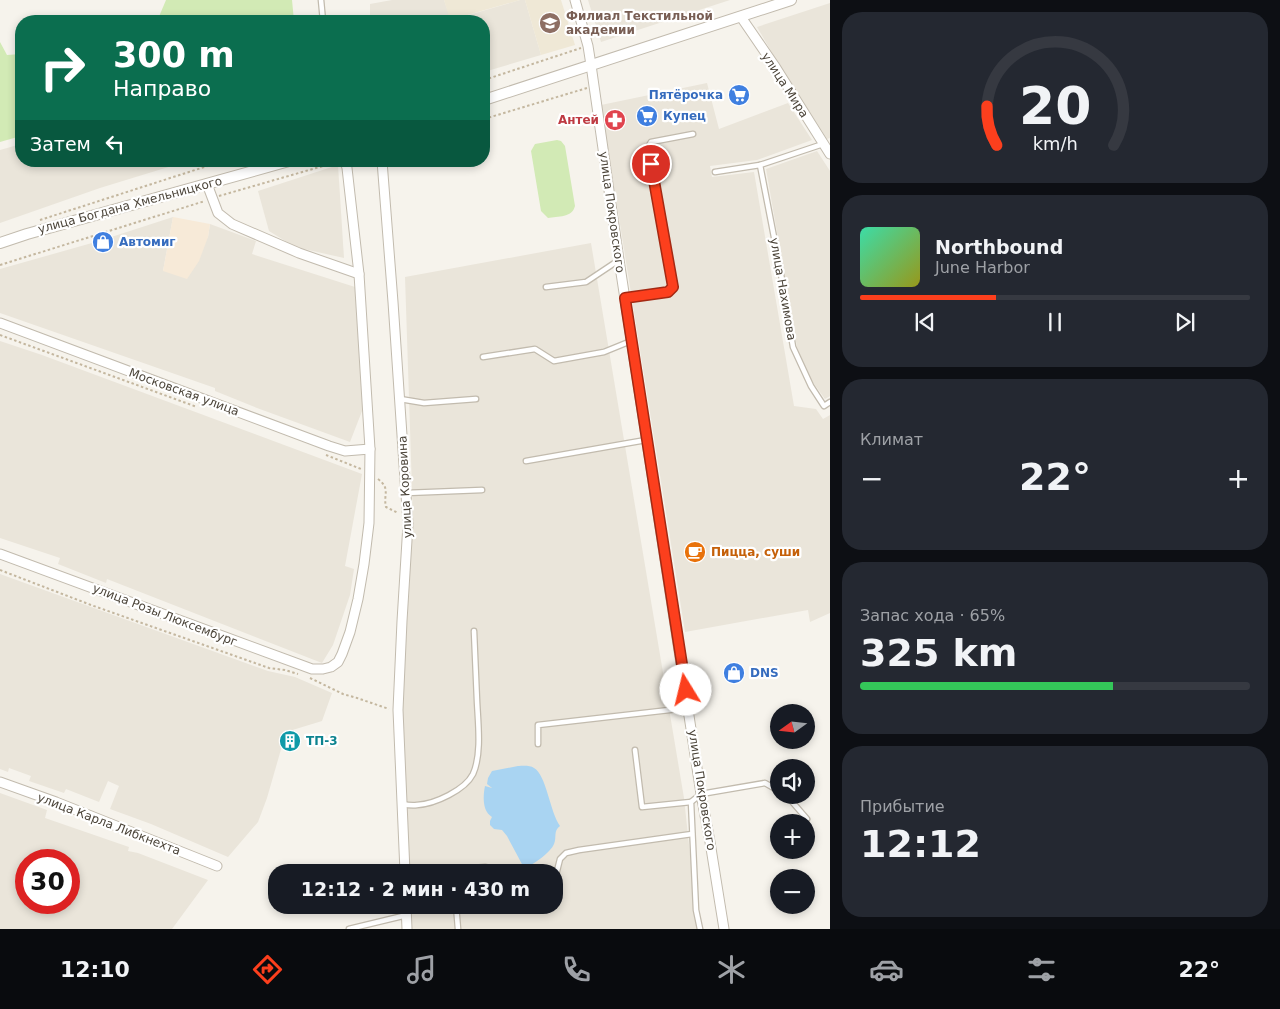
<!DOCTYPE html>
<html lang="ru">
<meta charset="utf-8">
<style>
:root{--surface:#171b24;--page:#242831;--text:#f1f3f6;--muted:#9ea1a6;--line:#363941;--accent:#fc3f1d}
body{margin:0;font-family:"DejaVu Sans",sans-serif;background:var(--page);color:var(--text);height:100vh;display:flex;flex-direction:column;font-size:19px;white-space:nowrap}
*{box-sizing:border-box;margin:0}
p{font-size:16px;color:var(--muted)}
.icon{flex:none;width:28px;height:28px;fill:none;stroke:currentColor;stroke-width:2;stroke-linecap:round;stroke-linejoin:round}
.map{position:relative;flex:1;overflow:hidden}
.sheet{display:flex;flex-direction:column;gap:12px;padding:12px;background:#0d0f14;width:450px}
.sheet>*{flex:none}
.guide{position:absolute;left:15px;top:15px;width:475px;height:152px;border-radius:20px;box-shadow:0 2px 8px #0003;background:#0b6e4f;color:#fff;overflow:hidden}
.needle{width:32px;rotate:255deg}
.buttons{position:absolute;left:770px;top:704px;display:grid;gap:10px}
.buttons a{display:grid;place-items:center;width:45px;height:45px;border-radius:50%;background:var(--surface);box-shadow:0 2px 8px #0003;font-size:25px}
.speed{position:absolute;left:15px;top:849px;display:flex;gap:10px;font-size:25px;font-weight:700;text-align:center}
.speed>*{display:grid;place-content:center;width:65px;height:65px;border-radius:50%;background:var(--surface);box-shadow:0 2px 8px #0003;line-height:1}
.speed .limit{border:8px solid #d22;background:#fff;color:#111}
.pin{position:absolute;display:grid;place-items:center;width:42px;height:42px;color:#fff;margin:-21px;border:2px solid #fff;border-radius:50%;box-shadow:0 1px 5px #0007}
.me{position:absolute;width:55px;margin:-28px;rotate:351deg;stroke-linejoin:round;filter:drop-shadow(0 0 4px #0008)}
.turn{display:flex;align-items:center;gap:18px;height:105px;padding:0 15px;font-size:22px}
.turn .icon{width:65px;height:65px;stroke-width:2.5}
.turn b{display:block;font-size:35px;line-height:42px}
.then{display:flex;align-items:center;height:48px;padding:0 15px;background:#0003;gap:10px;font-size:19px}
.big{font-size:38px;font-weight:700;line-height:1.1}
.sheet .widget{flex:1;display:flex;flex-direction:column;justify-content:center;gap:8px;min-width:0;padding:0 18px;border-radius:20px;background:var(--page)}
.sheet .dial{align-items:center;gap:0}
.dial svg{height:130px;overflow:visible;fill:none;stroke:var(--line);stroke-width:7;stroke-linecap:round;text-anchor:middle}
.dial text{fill:var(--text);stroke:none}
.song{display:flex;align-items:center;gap:15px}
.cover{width:60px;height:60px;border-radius:8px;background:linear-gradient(135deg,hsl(160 70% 55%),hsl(60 70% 35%))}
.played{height:5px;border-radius:2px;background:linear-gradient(90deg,var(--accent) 35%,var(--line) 35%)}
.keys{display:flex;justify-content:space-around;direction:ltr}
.heat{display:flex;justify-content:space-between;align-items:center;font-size:28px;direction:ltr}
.charge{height:8px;border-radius:4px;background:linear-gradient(90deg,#34c759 65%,var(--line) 0)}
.trip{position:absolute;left:268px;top:864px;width:295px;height:50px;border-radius:20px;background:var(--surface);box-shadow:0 2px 8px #0003;font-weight:700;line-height:50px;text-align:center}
.tabs{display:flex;height:80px;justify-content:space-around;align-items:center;background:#090b0e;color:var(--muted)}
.tabs .icon{width:35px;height:35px}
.tabs .current{color:var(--accent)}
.tabs b{font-size:22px;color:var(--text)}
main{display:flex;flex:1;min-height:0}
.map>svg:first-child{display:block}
</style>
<main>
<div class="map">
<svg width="830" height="929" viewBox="0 0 830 929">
<rect width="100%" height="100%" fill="#f6f3ec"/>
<g fill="#eae5da" fill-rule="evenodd">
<path d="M 392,0 L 444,0 L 451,20 L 520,0 L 525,0 L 541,55 L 484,72 L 484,21 L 370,21 L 370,4 Z"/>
<path d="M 588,0 L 730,0 L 601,42 Z"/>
<path d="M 830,3 L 830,138 L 827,139 L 775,58 L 757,27 Z"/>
<path d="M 707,83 L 719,129 L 788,103 L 812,140 L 757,160 L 710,166 L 712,177 L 754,172 L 794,406 L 816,409 L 823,419 L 830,415 L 830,613 L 810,622 L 808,610 L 685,632 L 601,105 Z"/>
<path d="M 21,144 L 21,161 L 188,161 L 100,188 L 0,223 L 0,150 Z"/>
<path d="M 817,151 L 830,171 L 830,396 L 825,399 L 809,377 L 797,347 L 766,169 Z"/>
<path d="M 338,165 L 344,258 L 295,247 L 269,231 L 258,191 Z"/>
<path d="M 173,217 L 163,271 L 208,237 L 210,224 L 256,241 L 252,254 L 355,287 L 364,406 L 350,442 L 257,408 L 215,391 L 215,388 L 0,313 L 0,269 L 99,241 Z"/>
<path d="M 591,243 L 684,798 L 698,929 L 410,929 L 409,905 L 554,905 L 554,872 L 408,872 L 402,708 L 413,519 L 405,277 Z"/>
<path d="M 0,341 L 42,355 L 362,474 L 345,566 L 354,569 L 350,595 L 333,645 L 322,663 L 107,579 L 106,583 L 58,564 L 60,558 L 0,538 Z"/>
<path d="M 0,574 L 268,671 L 295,677 L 332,693 L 322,721 L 286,732 L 267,798 L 258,822 L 228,857 L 151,824 L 110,809 L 119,786 L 108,781 L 99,802 L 66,789 L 64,793 L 29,781 L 31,776 L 9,768 L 8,772 L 0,769 Z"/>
<path d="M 0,793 L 47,810 L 45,818 L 129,847 L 128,851 L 138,853 L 208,880 L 172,929 L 0,929 ZM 26,860 L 69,860 L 69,902 L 26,902 Z"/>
</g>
<path fill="#f7ead8" d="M 173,217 L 210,224 L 208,237 L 199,261 L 187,279 L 163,271 Z"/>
<g fill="#efe8d6">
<path d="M 444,0 L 520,0 L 450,20 Z"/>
<path d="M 525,0 L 561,0 L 575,45 L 541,55 Z"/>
</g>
<g fill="#d2eab5">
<path d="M 166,0 L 292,0 L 294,21 L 159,21 L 158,19 Z"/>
<path d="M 0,42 L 7,55 L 21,54 L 21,136 L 0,142 Z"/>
<path d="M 557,140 L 561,141 L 565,146 L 575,206 C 572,218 558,216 548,218 L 541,211 L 531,151 L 535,144 Z"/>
</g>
<path fill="#a9d4f2" d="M 518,766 C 522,766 530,765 534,768 C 546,774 550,812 560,826 C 553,831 557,837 554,844 C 551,852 534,864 527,867 L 523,866 L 507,836 L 502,830 L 494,829 L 490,825 L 490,821 L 492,817 C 482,811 483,796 485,786 L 492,788 L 487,784 L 488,778 L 492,771 Z"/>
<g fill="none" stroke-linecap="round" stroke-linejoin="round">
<g stroke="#c2bbae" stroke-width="7">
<g id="service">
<path d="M 321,0 L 323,21"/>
<path d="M 760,165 L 780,268 L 793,347 L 811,386 L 824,406 L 830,402"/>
<path d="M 715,172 L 760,165 L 823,144"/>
<path d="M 546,287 L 586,282 L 619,260"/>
<path d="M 625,298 L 668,291 L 673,287 L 648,147 L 651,142 L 693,134"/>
<path d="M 483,357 L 535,349 L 554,361 L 604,352 L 631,341"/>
<path d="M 400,399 L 424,403 L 476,399"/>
<path d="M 526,461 L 646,440"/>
<path d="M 406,493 L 482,490"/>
<path d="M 538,744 L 538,725 L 687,708"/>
<path d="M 635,750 L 642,807 L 691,802"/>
<path d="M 785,795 L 788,797 L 807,819"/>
<path d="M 402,804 C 407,805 412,806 417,805 C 435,804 465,790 473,774 C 482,754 478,723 477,701 C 476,678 475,655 474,631"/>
<path d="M 405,872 L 423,872 L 485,867 L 508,872"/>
<path d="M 554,883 L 560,859 L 566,853 L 579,850 L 692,834"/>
<path d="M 456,905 L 458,929"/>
<path d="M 349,929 L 407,915"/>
<path d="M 700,929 L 696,910 L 691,802 L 701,794 L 765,783 L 779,791"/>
</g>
</g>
<g stroke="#c2bbae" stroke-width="11">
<g id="minor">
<path d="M 575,0 L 588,46 L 591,65 L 619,260 L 701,794 L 710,842 L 724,929"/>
<path d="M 741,17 L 774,65 L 830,154"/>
<path d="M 382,161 L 393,302 L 408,524 L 402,621 L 398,710 L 405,872"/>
<path d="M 207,184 L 218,213 L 232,224 L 299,253 L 359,274"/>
<path d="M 0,323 L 329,446 L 345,451 L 370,449"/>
<path d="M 0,554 L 312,669 L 323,669 L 331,667 L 338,662 L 342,654 L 350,632 L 358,599 L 364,564 L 369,523 L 370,449 L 359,274 L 347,168 L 345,161"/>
<path d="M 0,782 L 56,802 L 217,866"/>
<path d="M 406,905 L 407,929"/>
</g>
</g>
<g stroke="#c2bbae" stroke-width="12">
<g id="tertiary">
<path d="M 484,100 L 791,0"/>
<path d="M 0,243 L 27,234 L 289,161"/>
</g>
</g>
<g stroke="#c4b79f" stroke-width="2" stroke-dasharray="2.5 2.5" stroke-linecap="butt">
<path d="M 484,80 L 581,48"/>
<path d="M 484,119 L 587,88"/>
<path d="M 219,196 L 337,162"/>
<path d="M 40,220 L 223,161"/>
<path d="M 0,265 L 205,201"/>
<path d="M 0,335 L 197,407"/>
<path d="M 326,455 L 361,469"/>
<path d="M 378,479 C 391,489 383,494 386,507 L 398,513"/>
<path d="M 0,570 L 91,605 L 269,668 L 285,670 L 298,674"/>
<path d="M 310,678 L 343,694 L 357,698 L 389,709"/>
</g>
<use href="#service" stroke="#fff" stroke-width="4.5"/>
<use href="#minor" stroke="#fff" stroke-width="9"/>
<use href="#tertiary" stroke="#fff" stroke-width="10"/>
</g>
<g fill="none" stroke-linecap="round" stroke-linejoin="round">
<g stroke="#a42913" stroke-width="12">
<path id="route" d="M 651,164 L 673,287 L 668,292 L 625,298 L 686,690"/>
</g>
<use href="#route" stroke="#fc3f1d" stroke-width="9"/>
</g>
<defs>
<g id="university-disc" transform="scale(1.125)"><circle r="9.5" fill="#8d6e63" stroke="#fff"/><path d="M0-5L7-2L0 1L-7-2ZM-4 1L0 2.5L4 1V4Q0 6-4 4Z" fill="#fff"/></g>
<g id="supermarket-disc" transform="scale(1.125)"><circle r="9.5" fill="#3f7fe0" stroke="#fff"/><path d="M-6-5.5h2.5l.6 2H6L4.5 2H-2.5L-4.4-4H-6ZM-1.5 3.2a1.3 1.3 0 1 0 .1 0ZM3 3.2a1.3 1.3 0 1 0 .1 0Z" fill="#fff"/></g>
<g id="pharmacy-disc" transform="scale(1.125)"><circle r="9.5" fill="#e0444e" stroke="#fff"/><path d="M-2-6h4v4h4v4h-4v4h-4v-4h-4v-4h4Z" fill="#fff"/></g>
<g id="shop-disc" transform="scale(1.125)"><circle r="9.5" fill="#3f7fe0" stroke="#fff"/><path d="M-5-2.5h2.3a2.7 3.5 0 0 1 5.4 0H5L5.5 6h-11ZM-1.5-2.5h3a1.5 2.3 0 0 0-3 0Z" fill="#fff"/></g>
<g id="cafe-disc" transform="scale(1.125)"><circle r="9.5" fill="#e8710a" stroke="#fff"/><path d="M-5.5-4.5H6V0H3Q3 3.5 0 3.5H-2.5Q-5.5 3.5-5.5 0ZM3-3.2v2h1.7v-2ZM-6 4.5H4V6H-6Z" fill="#fff"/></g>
<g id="building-disc" transform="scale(1.125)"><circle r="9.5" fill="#0f9aa8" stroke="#fff"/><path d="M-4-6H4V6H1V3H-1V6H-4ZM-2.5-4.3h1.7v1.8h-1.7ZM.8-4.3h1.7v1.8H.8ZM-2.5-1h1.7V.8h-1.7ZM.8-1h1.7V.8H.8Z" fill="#fff"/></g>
</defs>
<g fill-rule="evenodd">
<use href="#university-disc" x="550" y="23"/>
<use href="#supermarket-disc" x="739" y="95"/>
<use href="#supermarket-disc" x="647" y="116"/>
<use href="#pharmacy-disc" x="615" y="120"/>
<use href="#shop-disc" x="103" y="242"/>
<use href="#cafe-disc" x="695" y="552"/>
<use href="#shop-disc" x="734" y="673"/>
<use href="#building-disc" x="290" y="741"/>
</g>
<g text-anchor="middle" stroke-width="4.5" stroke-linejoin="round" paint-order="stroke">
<g font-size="12" font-weight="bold" fill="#785e54" stroke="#fff" text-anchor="start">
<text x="566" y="20">Филиал Текстильной<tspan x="566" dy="14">академии</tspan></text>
</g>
<g font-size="12" fill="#4b4439" stroke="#fff">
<text transform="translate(785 85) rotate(57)" y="4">улица Мира</text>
<text transform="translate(130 205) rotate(-15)" y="4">улица Богдана Хмельницкого</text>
<text transform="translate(612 212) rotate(82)" y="4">улица Покровского</text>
<text transform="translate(783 289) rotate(80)" y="4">улица Нахимова</text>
<text transform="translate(184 392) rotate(20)" y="4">Московская улица</text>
<text transform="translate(405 487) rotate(-93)" y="4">улица Коровина</text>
<text transform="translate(165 615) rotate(21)" y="4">улица Розы Люксембург</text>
<text transform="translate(702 790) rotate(81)" y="4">улица Покровского</text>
<text transform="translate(109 824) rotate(21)" y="4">улица Карла Либкнехта</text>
</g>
<g font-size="12" font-weight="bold" fill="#366cbe" stroke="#fff" text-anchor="start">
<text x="723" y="99" text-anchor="end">Пятёрочка</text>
<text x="663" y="120">Купец</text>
<text x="119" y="246">Автомиг</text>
<text x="750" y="677">DNS</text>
</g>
<g font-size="12" font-weight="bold" fill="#be3a42" stroke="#fff" text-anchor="end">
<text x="599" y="124">Антей</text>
</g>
<g font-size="12" font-weight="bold" fill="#c56008" stroke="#fff" text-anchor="start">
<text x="711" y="556">Пицца, суши</text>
</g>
<g font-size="12" font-weight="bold" fill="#0d838f" stroke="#fff" text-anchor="start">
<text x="306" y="745">ТП-3</text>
</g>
</g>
</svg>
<div class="buttons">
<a><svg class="needle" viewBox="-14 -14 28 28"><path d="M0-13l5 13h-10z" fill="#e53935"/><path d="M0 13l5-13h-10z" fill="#9ea1a6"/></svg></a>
<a><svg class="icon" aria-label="sound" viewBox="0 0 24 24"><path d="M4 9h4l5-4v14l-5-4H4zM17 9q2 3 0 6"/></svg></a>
<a>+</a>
<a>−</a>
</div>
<div class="speed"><div class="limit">30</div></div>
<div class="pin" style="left:651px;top:164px;background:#d93025"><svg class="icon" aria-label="arrive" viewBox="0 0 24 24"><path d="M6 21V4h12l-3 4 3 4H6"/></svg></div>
<svg class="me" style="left:686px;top:690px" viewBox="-20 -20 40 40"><circle r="19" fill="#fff"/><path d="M0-13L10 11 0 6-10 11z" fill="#fc3f1d"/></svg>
<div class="trip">12:12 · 2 мин · 430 m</div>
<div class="guide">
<div class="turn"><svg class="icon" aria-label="right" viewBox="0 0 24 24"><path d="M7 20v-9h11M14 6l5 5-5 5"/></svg><div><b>300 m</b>Направо</div></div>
<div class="then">Затем<svg class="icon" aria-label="left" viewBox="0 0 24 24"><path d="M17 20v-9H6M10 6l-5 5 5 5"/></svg></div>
</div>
</div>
<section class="sheet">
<div class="widget dial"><svg viewBox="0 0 100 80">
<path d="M14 69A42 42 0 1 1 86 69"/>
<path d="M14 69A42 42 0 0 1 8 45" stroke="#fc3f1d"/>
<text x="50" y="56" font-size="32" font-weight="700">20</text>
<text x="50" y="72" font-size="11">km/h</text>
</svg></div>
<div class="widget">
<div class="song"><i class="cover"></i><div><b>Northbound</b><p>June Harbor</p></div></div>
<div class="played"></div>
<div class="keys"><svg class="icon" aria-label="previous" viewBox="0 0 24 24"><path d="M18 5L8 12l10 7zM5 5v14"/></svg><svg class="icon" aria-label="pause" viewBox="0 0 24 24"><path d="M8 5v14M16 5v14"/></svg><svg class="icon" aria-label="next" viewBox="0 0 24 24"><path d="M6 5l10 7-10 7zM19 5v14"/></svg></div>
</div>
<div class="widget"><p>Климат</p>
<div class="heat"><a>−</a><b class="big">22°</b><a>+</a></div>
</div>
<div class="widget"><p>Запас хода · 65%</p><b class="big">325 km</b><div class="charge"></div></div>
<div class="widget"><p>Прибытие</p><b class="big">12:12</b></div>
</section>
</main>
<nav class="tabs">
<b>12:10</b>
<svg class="icon current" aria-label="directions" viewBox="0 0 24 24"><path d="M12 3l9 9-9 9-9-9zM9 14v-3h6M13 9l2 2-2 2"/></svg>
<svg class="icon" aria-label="music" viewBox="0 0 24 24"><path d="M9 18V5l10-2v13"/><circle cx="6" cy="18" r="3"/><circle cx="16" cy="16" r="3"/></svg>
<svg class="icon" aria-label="phone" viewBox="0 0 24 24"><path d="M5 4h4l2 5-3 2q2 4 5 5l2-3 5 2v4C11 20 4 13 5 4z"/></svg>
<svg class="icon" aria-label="climate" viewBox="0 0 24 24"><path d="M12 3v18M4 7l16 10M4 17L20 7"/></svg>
<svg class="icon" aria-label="car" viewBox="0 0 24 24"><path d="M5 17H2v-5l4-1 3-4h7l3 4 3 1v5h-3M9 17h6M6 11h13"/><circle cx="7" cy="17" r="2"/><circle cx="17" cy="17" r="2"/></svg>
<svg class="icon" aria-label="filters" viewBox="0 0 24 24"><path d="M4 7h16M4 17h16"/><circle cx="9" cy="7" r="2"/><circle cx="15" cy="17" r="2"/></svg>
<b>22°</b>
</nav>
